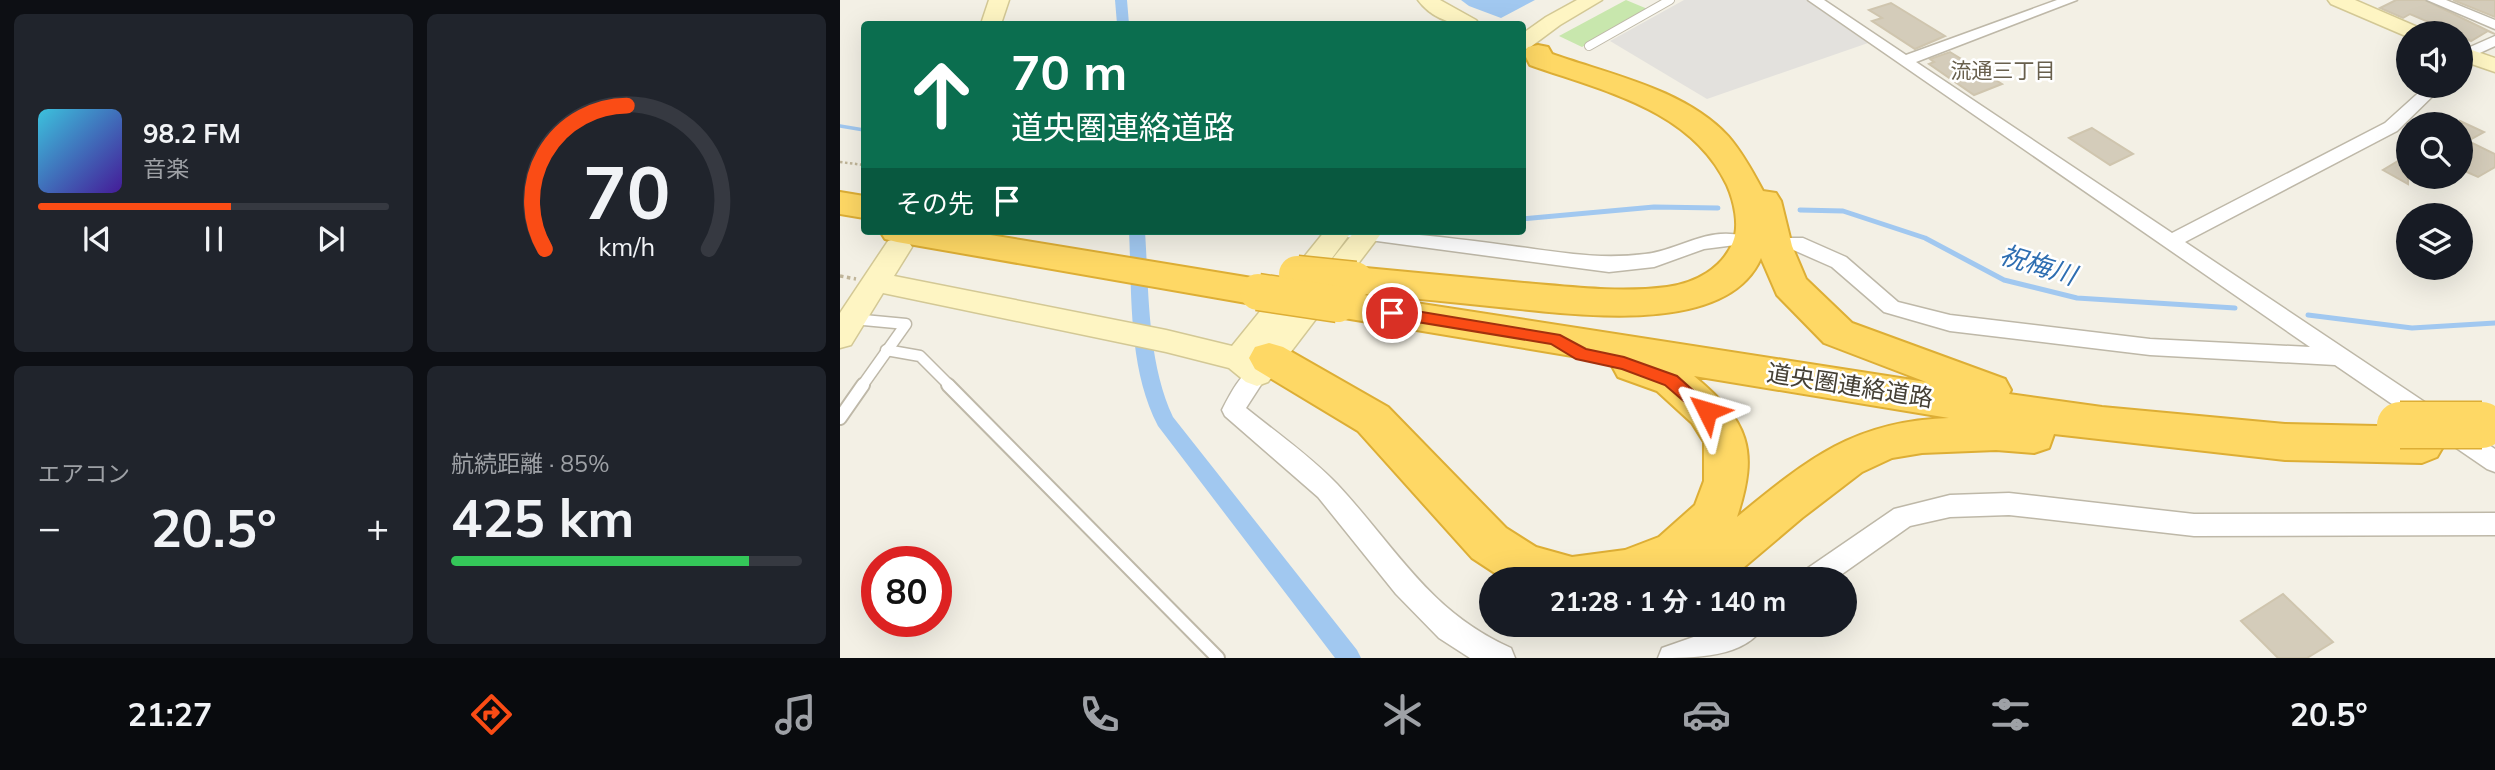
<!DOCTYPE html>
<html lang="ja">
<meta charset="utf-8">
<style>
:root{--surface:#171b24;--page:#20242c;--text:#f1f3f6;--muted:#9ea1a6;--line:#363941;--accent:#fa4c15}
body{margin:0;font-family:Mulish,"Noto Sans JP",sans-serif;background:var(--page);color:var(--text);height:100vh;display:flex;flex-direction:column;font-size:26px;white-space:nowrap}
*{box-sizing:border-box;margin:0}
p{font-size:23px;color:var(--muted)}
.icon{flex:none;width:38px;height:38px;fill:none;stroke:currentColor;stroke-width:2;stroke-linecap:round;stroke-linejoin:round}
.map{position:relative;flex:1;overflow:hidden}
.sheet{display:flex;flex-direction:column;gap:14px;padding:14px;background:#0d0f14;width:840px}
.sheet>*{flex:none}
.guide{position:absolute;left:21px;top:21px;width:665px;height:214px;border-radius:7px;box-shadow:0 7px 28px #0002;background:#0b6e4f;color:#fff;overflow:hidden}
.buttons{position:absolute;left:1556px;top:21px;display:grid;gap:14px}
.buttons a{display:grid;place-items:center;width:77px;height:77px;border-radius:50%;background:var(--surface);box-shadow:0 7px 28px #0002;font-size:35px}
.speed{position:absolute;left:21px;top:546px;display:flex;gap:14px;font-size:35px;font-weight:700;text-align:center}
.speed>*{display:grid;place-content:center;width:91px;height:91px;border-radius:50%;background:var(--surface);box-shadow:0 7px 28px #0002;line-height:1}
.speed .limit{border:10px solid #d22;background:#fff;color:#111}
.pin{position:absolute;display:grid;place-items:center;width:60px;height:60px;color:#fff;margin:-30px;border:4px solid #fff;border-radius:50%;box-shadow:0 2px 7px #0007}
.me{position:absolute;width:77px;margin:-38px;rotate:310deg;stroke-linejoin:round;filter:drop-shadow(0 0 5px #0008)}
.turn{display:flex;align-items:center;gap:24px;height:147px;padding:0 35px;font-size:32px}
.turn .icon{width:91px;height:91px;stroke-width:2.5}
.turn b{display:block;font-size:49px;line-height:60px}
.then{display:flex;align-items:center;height:66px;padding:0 35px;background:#0003;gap:14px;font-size:26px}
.big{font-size:52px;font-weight:700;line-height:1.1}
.sheet .card{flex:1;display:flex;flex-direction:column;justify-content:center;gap:10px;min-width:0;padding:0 24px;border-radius:10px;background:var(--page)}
.sheet .dial{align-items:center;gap:0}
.dial svg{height:182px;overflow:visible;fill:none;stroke:var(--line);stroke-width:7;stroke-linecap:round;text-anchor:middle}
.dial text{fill:var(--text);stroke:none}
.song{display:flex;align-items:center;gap:21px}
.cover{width:84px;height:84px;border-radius:10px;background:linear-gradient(135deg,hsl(190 70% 55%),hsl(260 70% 35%))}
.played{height:7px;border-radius:4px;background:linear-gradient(90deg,var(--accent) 55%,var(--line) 55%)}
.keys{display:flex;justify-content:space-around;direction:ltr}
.heat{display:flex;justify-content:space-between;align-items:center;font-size:38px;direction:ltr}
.charge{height:10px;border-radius:5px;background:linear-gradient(90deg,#34c759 85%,var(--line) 0)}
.sheet .tiles{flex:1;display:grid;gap:14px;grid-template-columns:repeat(2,1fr)}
.trip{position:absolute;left:639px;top:567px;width:378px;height:70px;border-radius:35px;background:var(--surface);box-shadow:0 7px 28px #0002;font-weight:700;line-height:70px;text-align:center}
.menu{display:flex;height:112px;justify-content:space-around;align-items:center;background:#090b0e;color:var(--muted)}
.menu .icon{width:49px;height:49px}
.menu .current{color:var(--accent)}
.menu b{font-size:32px;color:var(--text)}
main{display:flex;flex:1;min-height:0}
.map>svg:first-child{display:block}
</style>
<main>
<section class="sheet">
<div class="tiles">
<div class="card">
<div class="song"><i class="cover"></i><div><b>98.2 FM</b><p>音楽</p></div></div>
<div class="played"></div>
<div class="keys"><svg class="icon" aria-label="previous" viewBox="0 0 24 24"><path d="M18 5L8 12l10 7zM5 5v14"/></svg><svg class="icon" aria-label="pause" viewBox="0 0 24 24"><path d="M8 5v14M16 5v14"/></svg><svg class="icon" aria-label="next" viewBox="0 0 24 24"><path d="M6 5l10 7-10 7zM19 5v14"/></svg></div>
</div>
<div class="card dial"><svg viewBox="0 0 100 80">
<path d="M14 69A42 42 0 1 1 86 69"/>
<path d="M14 69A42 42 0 0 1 50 6" stroke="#fa4c15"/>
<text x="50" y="56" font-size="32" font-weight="700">70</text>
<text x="50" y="72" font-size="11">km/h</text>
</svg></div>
<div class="card"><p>エアコン</p>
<div class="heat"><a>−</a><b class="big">20.5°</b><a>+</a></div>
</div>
<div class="card"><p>航続距離 · 85%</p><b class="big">425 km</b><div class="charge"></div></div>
</div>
</section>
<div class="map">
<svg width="1655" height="658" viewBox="0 0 1655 658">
<rect width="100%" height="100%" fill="#f3f0e5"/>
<path fill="#c8e7ad" d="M 786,0 L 810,10 L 742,47 L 719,36 Z"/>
<path fill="#e3e1dd" d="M 844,0 L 966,0 L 1028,43 L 867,99 L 770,41 Z"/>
<path fill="#a1c8f0" d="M 621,0 L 695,0 L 661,18 L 629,6 Z"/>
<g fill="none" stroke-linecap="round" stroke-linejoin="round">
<path stroke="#a1c8f0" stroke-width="3.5" d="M 0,126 L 24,130"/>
<g stroke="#a1c8f0" stroke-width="5">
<path d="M 960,210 L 1003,211 L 1085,238 L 1164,280 L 1237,298 L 1395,308"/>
<path d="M 682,219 L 814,207 L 878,208"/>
<path d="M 1468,315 L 1572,328 L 1655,323"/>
</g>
<g fill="#a1c8f0" fill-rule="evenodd">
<path d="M 275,0 L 287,0 L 289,24 L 277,24 Z"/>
<path d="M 289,231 L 305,231 C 309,292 307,361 333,417 L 517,650 L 521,658 L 495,658 L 318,426 C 288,368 292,295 289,231 Z"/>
</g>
</g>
<g fill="#d4ccba" stroke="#cfc5ae" stroke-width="2">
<path d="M 1556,0 L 1585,0 L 1655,34 L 1648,31 L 1631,41 L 1620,36 L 1620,33 L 1614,33 L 1570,14 L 1563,18 L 1540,8 Z"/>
<path d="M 1613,0 L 1655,0 L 1655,17 Z"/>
<path d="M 1051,3 L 1105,36 L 1075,49 L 1032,21 L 1042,18 L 1029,10 Z"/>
<path d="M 1110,52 L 1162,84 L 1134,95 L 1089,64 L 1094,62 L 1090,59 Z"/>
<path d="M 1620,121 L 1644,132 L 1628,141 L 1655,154 L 1655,167 L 1638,177 L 1620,169 Z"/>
<path d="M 1252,128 L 1293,154 L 1270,165 L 1229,138 Z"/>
<path d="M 1568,155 L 1568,184 L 1543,170 Z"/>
<path d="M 1443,594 L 1493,642 L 1467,658 L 1438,658 L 1401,621 Z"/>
</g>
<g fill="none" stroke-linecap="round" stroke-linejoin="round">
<g stroke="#beb8a8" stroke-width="10">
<path id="lane-far2" d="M 749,46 L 830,0"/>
</g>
<g stroke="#beb8a8" stroke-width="13">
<g id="lane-far1">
<path d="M 13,319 L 66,324 L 22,386"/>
<path d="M 46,350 L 80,356 L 110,386"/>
</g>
</g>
<g stroke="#beb8a8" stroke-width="16">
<g id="lane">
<path d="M 108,385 L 378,658"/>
<path d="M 0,418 L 23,385"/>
</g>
</g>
<g stroke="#beb8a8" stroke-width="3">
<g id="street">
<path d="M 968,0 L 984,0 L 1066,55 L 1217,0 L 1237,0 L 1076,62 L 1332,233 L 1545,123 L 1586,86 L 1603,86 L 1557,131 L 1345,242 L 1655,449 L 1655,472 L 1647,469 L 1495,365 L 1310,355 L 1110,331 L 1044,312 L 992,267 L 949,248 L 946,243 L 949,238 L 963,238 L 1006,257 L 1058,302 L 1110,315 L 1310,339 L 1470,347 Z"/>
<path d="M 1587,0 L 1606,0 L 1655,20 L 1655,29 Z"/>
<path d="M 1655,36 L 1655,46 L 1631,57 L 1620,57 L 1621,51 Z"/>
<path d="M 498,231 C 558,231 613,238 672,246 C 719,252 758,260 805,254 C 837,251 868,226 903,236 L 906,240 L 903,244 L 864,249 L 814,267 L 769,272 L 507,237 L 500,235 Z"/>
<path d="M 417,366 L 425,368 L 428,374 L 406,408 C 437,433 470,456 497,484 C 556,547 588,611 671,648 L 675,658 L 630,658 L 599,638 L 556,594 L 478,497 L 385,416 L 382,410 C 389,396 402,370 417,366 Z"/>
<path d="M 1169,493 L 1354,514 L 1655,513 L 1655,535 L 1354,536 L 1169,515 L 1110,517 L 1070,526 L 995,579 L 961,579 L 965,570 L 1054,509 L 1110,495 Z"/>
<path d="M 888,625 L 924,625 C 907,658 852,658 818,658 L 822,648 Z"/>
</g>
</g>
<g stroke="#d3c895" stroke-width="3">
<g id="secondary">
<path d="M 149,0 L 169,0 L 161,24 L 141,24 Z"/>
<path d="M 578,0 L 600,0 L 636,20 L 639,24 C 616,26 593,20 578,0 Z"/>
<path d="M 737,0 L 762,0 L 720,25 L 689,48 L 682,50 L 682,34 L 706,17 Z"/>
<path d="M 1488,0 L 1515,0 L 1582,29 L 1585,33 L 1568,33 L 1568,37 L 1491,4 Z"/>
<path d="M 1620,46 L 1655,58 L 1655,72 L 1620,60 Z"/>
<path d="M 485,231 L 512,231 L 481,273 L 515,231 L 543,231 L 428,382 L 417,386 L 406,382 L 389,368 L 326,352 L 43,293 L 11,345 L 0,348 L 0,313 L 48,241 L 58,238 L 68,241 L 72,247 L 54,276 L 326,330 L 392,346 Z"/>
</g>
</g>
<g stroke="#ddae35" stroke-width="4">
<g id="highway">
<path d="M 698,45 L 708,47 L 712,54 C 771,75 844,89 888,136 C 902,152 913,172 923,191 L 936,193 L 941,201 L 952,246 L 966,279 L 1012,323 L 1165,379 L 1171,390 L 1169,394 L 1262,407 L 1445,424 L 1582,427 L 1597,433 L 1604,445 L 1597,457 L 1582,463 L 1445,460 L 1214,434 L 1209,448 L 1194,453 L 1156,450 L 1082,453 L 1052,458 L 1022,472 L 962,518 L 890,579 L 664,579 L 632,558 L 518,431 L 415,369 L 409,358 L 415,347 L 429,343 L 443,347 L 548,407 L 666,528 L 696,547 L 732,557 L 785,550 L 819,537 L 855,505 L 864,481 L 864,442 L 852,423 L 817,391 L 778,377 L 772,366 L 774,363 L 498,317 L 485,313 L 479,304 L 485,295 L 498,291 L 1086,382 L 984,343 L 937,295 L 921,258 C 886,339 728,313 659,307 C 611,302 563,297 515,293 L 502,289 L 497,280 L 502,271 L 515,267 C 571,272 628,278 684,283 C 732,287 779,293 827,287 C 855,283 882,269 893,242 C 900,225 894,201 887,185 C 851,109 763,91 690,65 L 684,53 L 688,47 ZM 854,376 L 1109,418 C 1014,421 968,459 897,517 C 919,449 909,422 854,376 Z"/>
<path d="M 0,192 L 24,196 L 24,218 L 0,214 Z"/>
<path d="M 40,231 L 126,231 L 418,279 L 431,283 L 437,292 L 431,301 L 418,305 L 57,242 L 45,239 Z"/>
</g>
</g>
<path stroke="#c0b599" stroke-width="2.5" stroke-dasharray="2.5 2.5" stroke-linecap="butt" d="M 0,162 L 24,165"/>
<path stroke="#c0b599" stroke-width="3.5" stroke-dasharray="3.5 3.5" stroke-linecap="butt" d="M 0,276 L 16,279"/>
<use href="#lane-far2" stroke="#fff" stroke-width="8"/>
<use href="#lane-far1" stroke="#fff" stroke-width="10"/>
<use href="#lane" stroke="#fff" stroke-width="12"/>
<use href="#street" fill="#fff" fill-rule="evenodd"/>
<use href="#secondary" fill="#fef5c3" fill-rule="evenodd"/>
<use href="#highway" fill="#fed865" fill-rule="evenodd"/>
<g stroke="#ddae35" stroke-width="39" stroke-linecap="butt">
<g id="highway-bridge-far1">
<path d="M 457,274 L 515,280"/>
<path d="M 418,292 L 498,304"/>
</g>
</g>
<g stroke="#ddae35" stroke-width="49" stroke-linecap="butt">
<path id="highway-bridge" d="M 1560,425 L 1642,425"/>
</g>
<use href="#highway-bridge-far1" stroke="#fed865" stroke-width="36"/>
<use href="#highway-bridge" stroke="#fed865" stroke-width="46"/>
</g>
<path fill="#fa4c15" stroke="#a2310e" stroke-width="2" d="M 552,307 L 720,335 L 746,349 L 784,357 L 837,376 L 876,411 L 873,416 L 861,416 L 825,385 L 782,369 L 736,359 L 711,344 L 547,317 L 545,313 L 547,309 Z"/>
<g text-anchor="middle" stroke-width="5" stroke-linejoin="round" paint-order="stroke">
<g font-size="21" fill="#685f4c" stroke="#fff">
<text x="1163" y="78">流通三丁目</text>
</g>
<g font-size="24" fill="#454035" stroke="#fff">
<text transform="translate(1010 386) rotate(9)" y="8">道央圏連絡道路</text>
</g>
<g font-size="26" font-style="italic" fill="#2e6eb1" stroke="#fff">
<text transform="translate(1198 265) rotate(17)" y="9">祝梅川</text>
</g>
</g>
</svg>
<div class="buttons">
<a><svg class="icon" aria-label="sound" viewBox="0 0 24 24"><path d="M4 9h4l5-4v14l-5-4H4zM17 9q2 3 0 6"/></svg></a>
<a><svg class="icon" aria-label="search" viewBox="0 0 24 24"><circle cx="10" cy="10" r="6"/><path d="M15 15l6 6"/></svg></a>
<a><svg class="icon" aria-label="layers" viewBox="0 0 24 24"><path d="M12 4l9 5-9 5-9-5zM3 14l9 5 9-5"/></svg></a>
</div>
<div class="speed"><div class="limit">80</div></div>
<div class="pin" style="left:552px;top:313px;background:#d93025"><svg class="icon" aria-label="arrive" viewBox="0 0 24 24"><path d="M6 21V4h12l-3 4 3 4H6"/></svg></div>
<svg class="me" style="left:867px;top:411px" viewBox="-20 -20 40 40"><path d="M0-17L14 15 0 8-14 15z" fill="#fa4c15" stroke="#fff" stroke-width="4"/></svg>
<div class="trip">21:28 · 1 分 · 140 m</div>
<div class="guide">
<div class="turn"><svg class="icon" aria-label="ahead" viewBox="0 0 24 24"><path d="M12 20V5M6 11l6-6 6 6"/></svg><div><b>70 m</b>道央圏連絡道路</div></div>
<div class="then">その先<svg class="icon" aria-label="arrive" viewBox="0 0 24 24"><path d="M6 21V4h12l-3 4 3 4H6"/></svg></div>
</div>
</div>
</main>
<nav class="menu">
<b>21:27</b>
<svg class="icon current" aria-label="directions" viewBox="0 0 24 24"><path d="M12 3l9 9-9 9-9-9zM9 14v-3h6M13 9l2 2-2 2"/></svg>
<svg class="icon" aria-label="music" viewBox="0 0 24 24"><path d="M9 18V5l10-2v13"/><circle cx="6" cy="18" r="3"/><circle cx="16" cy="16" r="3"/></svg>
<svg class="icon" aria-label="phone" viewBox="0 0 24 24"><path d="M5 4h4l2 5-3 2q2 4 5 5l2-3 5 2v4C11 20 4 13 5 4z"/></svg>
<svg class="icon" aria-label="climate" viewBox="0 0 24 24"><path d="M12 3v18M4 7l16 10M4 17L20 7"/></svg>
<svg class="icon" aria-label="car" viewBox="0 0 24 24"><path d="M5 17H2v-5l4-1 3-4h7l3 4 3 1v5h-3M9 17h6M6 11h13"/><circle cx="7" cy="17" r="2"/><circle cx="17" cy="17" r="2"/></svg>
<svg class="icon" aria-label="filters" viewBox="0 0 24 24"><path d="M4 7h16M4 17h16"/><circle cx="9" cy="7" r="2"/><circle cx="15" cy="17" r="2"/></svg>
<b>20.5°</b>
</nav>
